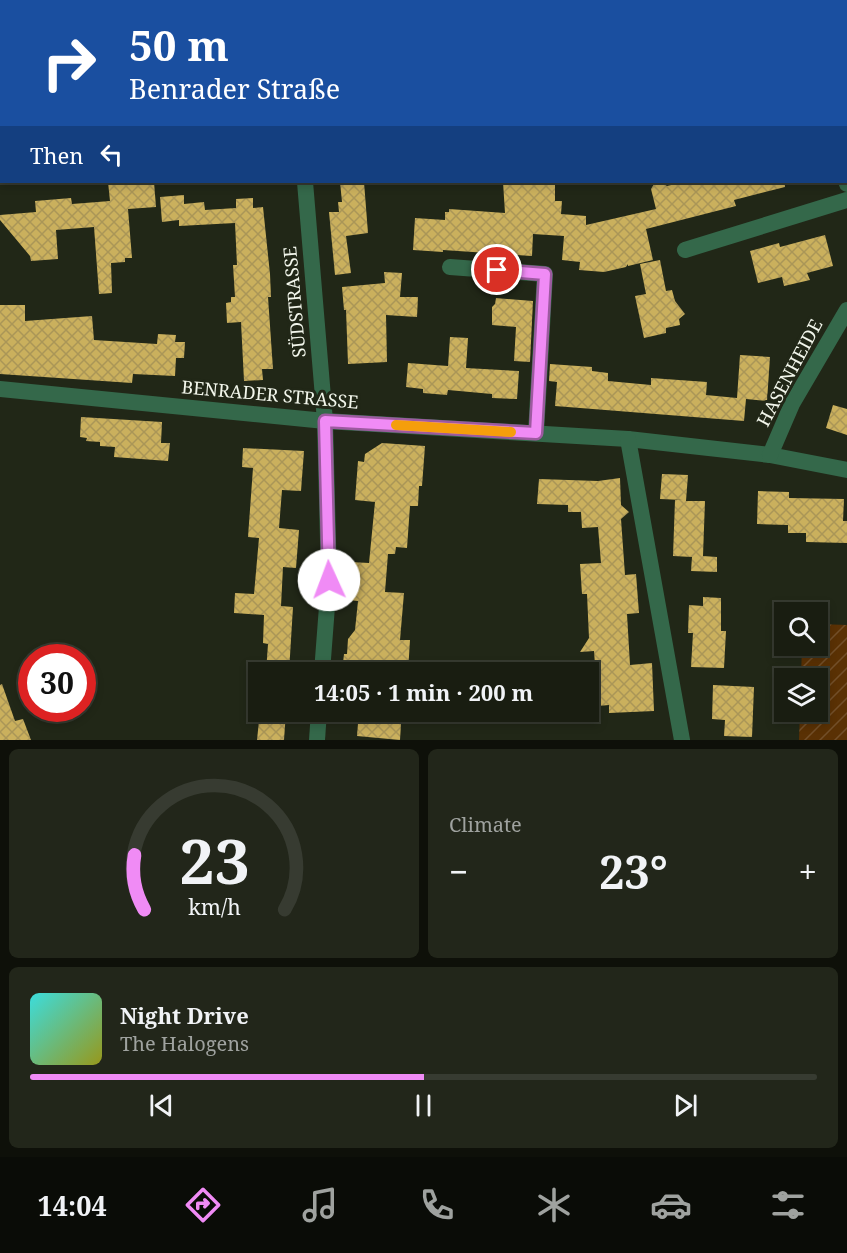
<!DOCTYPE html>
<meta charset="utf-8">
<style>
:root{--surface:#191d11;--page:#22261a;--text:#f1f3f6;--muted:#9fa29f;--line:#373b31;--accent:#f08bf5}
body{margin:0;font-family:"Noto Serif",serif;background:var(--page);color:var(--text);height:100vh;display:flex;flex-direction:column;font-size:22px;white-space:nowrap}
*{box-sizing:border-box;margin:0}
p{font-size:20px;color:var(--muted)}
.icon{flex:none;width:33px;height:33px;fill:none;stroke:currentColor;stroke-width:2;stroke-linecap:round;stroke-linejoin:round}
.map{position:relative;height:740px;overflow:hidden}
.side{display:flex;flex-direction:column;gap:9px;padding:9px;background:#0e1009;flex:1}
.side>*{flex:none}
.guide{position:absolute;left:0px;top:0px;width:848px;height:183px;box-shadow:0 3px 9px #0003,0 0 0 2px var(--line);background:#1a4fa0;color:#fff;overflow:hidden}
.tools{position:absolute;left:774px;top:602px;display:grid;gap:12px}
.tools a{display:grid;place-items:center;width:54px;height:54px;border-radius:0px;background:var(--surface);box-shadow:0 3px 9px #0003,0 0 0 2px var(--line);font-size:30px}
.speed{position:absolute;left:18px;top:644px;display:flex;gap:12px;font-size:30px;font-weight:700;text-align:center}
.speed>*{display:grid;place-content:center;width:78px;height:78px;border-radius:50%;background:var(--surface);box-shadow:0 3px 9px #0003,0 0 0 2px var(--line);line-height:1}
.speed .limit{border:9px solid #d22;background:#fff;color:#111}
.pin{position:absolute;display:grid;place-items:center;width:51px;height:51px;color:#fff;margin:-26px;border:3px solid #fff;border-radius:50%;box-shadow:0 2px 6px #0007}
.me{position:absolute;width:66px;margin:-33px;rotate:358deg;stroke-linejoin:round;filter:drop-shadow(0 0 4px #0008)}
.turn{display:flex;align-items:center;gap:21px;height:126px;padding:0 30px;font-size:27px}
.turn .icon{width:78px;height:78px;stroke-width:2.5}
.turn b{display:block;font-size:42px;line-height:51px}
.then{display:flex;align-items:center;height:57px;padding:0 30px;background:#0003;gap:12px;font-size:22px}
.big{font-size:45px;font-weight:700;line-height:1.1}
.side .card{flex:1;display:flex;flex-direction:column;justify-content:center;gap:9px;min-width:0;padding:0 21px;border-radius:9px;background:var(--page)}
.side .dial{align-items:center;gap:0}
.dial svg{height:156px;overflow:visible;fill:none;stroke:var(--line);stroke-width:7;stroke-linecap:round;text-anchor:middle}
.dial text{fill:var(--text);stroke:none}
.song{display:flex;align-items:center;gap:18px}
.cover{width:72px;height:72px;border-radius:9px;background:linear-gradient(135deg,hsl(180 70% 55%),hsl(60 70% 35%))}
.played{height:6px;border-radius:3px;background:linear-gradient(90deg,var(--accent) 50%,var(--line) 50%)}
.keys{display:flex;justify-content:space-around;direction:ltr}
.heat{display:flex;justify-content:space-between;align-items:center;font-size:33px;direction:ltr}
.side .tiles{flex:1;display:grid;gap:9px;grid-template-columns:1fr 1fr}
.card:last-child{grid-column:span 2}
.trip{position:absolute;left:248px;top:662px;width:351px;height:60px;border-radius:0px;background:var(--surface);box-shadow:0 3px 9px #0003,0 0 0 2px var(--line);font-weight:700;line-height:60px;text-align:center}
.tab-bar{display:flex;height:96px;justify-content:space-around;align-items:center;background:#0a0c07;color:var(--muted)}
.tab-bar .icon{width:42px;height:42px}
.tab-bar .selected{color:var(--accent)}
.tab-bar b{font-size:27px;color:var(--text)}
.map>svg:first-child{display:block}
</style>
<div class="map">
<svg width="847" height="740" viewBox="0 0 847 740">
<defs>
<pattern id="garden-furrows" width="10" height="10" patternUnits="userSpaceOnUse" patternTransform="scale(1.5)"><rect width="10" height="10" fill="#5a3104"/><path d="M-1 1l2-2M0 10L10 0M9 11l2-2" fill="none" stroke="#724f29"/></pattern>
<pattern id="building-cross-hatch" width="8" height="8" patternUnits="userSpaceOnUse" patternTransform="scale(1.5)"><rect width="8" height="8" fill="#cab05d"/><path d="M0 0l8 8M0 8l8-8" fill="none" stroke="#aa9657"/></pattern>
</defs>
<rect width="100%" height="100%" fill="#212717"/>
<path fill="url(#garden-furrows)" d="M 818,624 L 847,625 L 847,740 L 799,740 L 800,711 L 818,711 L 818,678 L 801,678 L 802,645 L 818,645 Z"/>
<g fill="url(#building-cross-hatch)">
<path d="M 108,182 L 154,182 L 156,207 L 128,209 L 132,258 L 125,258 L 125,262 L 111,263 L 112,293 L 99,294 L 94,227 L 56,230 L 58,259 L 31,261 L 30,256 L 0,220 L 0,215 L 36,212 L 35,201 L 71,198 L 72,204 L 110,201 Z"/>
<path d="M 340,182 L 364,182 L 368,233 L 346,236 L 351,273 L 335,275 L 329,212 L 339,212 L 338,202 L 342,202 Z"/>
<path d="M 503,182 L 555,182 L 555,201 L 562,201 L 561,214 L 586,216 L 586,225 L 656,209 L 651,189 L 654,184 L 661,182 L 667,186 L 684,182 L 785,182 L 785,187 L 734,200 L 736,206 L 646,229 L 653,260 L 628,266 L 628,264 L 626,267 L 604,272 L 579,270 L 580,262 L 562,260 L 564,236 L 533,234 L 532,256 L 443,250 L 443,252 L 413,250 L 415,218 L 445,220 L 445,212 L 449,212 L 449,209 L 505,213 Z"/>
<path d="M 184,195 L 184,204 L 204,202 L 205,210 L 236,208 L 236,199 L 253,198 L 253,208 L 263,207 L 270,274 L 271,297 L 268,297 L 273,369 L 262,369 L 263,380 L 244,381 L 241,322 L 227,323 L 226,303 L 231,302 L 231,297 L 235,297 L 233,265 L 237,265 L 235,223 L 179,226 L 179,220 L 162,222 L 160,197 Z"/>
<path d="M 825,235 L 833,266 L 807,273 L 810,280 L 784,286 L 782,277 L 758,283 L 750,251 L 779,243 L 780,247 Z"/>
<path d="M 660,260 L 666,291 L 672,290 L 675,301 L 685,314 L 679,319 L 680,325 L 666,328 L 666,333 L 644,338 L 635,296 L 646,294 L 640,264 Z"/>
<path d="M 384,272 L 402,273 L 400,297 L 418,297 L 417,317 L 386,315 L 387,362 L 348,364 L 346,310 L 344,310 L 342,287 L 385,283 Z"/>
<path d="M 496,298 L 533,301 L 530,362 L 514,361 L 516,327 L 492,325 L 492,307 L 495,304 Z"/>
<path d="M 0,305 L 25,305 L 25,321 L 92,316 L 94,340 L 157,344 L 158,334 L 176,335 L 175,342 L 185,342 L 184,358 L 176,358 L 175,376 L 133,374 L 132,383 L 0,374 Z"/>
<path d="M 450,337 L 468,338 L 466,368 L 519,371 L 517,399 L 492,398 L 492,394 L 448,390 L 447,395 L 423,393 L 423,389 L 406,387 L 408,363 L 448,366 Z"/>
<path d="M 740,355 L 770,357 L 767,401 L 746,399 L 744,421 L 555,406 L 557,382 L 549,381 L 550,364 L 592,367 L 592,371 L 608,373 L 608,381 L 651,385 L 651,378 L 707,382 L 706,395 L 737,398 Z"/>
<path d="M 833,405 L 847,409 L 847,435 L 826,428 Z"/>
<path d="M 81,417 L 162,422 L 161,443 L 170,443 L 168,461 L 114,457 L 115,447 L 100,446 L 100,442 L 86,441 L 87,438 L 80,437 Z"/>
<path d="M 382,443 L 425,446 L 422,486 L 419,486 L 418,506 L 410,506 L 407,548 L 396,547 L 395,554 L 388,554 L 385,592 L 404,593 L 400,640 L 410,640 L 408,672 L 342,672 L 344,654 L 347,654 L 348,639 L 355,630 L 358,601 L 348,600 L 351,562 L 369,563 L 375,502 L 355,500 L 358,461 L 364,462 L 365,454 Z"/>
<path d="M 243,448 L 304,451 L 301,491 L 282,490 L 279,528 L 299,530 L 296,568 L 283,567 L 281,606 L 293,607 L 289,672 L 266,672 L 268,644 L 263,643 L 264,615 L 234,613 L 235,593 L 254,594 L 259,538 L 248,537 L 253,468 L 242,467 Z"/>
<path d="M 662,474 L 688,475 L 686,501 L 705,501 L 703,556 L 717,557 L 717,572 L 691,571 L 692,557 L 673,556 L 675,500 L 683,500 L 660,499 Z"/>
<path d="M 620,478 L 621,505 L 629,512 L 621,519 L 625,575 L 636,574 L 639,613 L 627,614 L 630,665 L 652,663 L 654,711 L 609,713 L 609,705 L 598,706 L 594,651 L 580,652 L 589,638 L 587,594 L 582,594 L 580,564 L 601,563 L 598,527 L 582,528 L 581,512 L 568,512 L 568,505 L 537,504 L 539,479 L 598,481 Z"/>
<path d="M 758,491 L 789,492 L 789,498 L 844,499 L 843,521 L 847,521 L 847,543 L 806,542 L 806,533 L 788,533 L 788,525 L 757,524 Z"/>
<path d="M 703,597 L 721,598 L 721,631 L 726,631 L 724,668 L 691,667 L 693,633 L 688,633 L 689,605 L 703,606 Z"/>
<path d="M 2,684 L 15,721 L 23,719 L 31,740 L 0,740 L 0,685 Z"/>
<path d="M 713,685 L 754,687 L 752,737 L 724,736 L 725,720 L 712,719 Z"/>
<path d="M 260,711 L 286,711 L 284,740 L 257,740 Z"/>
<path d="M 359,711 L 387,713 L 386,723 L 401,724 L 400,740 L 357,736 Z"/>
</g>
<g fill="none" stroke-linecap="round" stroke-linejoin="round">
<g stroke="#34684a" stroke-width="16">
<path d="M 170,0 L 171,2"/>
<path d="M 291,0 L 291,2"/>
<path d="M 797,0 L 798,2"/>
<path d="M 670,2 L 674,0"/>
<path d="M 0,176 L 2,176"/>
<path d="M 846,180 L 847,184"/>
<path d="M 305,182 L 325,421 L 329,580 L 322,672"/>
<path d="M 685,250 L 847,200"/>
<path d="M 450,267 L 545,274 L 536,433"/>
<path d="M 0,389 L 325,421 L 628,439 L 770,455 L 847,470"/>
<path d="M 628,439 L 682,740"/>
<path d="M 770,455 L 792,404 L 847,310"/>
<path d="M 317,740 L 319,711"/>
</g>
</g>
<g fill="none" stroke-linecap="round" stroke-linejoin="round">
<g stroke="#9c5a9f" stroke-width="15">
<path id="route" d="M 329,580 L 325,421 L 536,433 L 545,274 L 497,270"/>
</g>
<use href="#route" stroke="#f08bf5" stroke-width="10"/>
<path stroke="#f59e0b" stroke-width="10" d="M 396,425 L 511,432"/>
</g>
<g text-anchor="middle" stroke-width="6" stroke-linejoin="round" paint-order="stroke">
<g font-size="18" fill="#f2f6eb" stroke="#212717">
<text transform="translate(295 302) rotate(-95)" y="6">SÜDSTRASSE</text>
<text transform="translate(790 373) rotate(-62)" y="6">HASENHEIDE</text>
<text transform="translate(270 395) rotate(5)" y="6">BENRADER STRASSE</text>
</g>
</g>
</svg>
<div class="tools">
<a><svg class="icon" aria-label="search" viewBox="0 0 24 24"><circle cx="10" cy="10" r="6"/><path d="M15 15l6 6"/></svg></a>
<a><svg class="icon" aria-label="layers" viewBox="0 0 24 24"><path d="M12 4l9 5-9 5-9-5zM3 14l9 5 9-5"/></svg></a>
</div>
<div class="speed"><div class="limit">30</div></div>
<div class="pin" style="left:497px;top:270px;background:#d93025"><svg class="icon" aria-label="arrive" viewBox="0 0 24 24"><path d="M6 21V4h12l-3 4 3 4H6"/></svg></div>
<svg class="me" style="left:329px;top:580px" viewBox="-20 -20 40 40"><circle r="19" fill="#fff"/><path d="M0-13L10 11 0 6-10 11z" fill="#f08bf5"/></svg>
<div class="trip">14:05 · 1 min · 200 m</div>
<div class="guide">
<div class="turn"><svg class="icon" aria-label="right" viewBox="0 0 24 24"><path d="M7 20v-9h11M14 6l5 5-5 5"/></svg><div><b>50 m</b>Benrader Straße</div></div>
<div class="then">Then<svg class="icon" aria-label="left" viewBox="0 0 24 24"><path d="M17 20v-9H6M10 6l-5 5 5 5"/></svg></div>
</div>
</div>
<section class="side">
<div class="tiles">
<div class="card dial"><svg viewBox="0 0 100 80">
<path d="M14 69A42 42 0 1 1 86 69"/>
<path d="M14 69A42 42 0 0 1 9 41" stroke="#f08bf5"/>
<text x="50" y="56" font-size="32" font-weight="700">23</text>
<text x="50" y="72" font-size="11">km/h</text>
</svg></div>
<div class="card"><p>Climate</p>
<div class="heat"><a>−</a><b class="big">23°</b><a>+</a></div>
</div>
<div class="card">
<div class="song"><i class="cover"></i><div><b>Night Drive</b><p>The Halogens</p></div></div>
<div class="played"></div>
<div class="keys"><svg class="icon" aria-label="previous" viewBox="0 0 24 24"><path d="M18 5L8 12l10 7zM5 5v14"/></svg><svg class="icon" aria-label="pause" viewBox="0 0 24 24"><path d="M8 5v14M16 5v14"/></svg><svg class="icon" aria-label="next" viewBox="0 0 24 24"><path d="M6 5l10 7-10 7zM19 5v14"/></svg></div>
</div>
</div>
</section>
<nav class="tab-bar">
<b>14:04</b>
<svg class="icon selected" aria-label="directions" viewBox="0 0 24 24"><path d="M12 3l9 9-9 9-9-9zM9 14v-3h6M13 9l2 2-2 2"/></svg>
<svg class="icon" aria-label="music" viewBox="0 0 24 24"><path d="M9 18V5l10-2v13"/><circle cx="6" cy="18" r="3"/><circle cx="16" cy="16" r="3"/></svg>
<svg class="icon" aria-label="phone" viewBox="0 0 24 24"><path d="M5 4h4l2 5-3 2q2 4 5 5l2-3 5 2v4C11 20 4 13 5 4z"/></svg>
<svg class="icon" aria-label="climate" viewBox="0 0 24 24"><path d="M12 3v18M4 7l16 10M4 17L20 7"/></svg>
<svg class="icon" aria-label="car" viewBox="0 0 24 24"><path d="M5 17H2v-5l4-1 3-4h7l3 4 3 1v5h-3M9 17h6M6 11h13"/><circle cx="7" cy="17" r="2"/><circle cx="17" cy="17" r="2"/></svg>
<svg class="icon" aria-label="filters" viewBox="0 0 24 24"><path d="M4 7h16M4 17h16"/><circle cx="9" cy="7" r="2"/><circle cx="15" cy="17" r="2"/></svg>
</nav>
